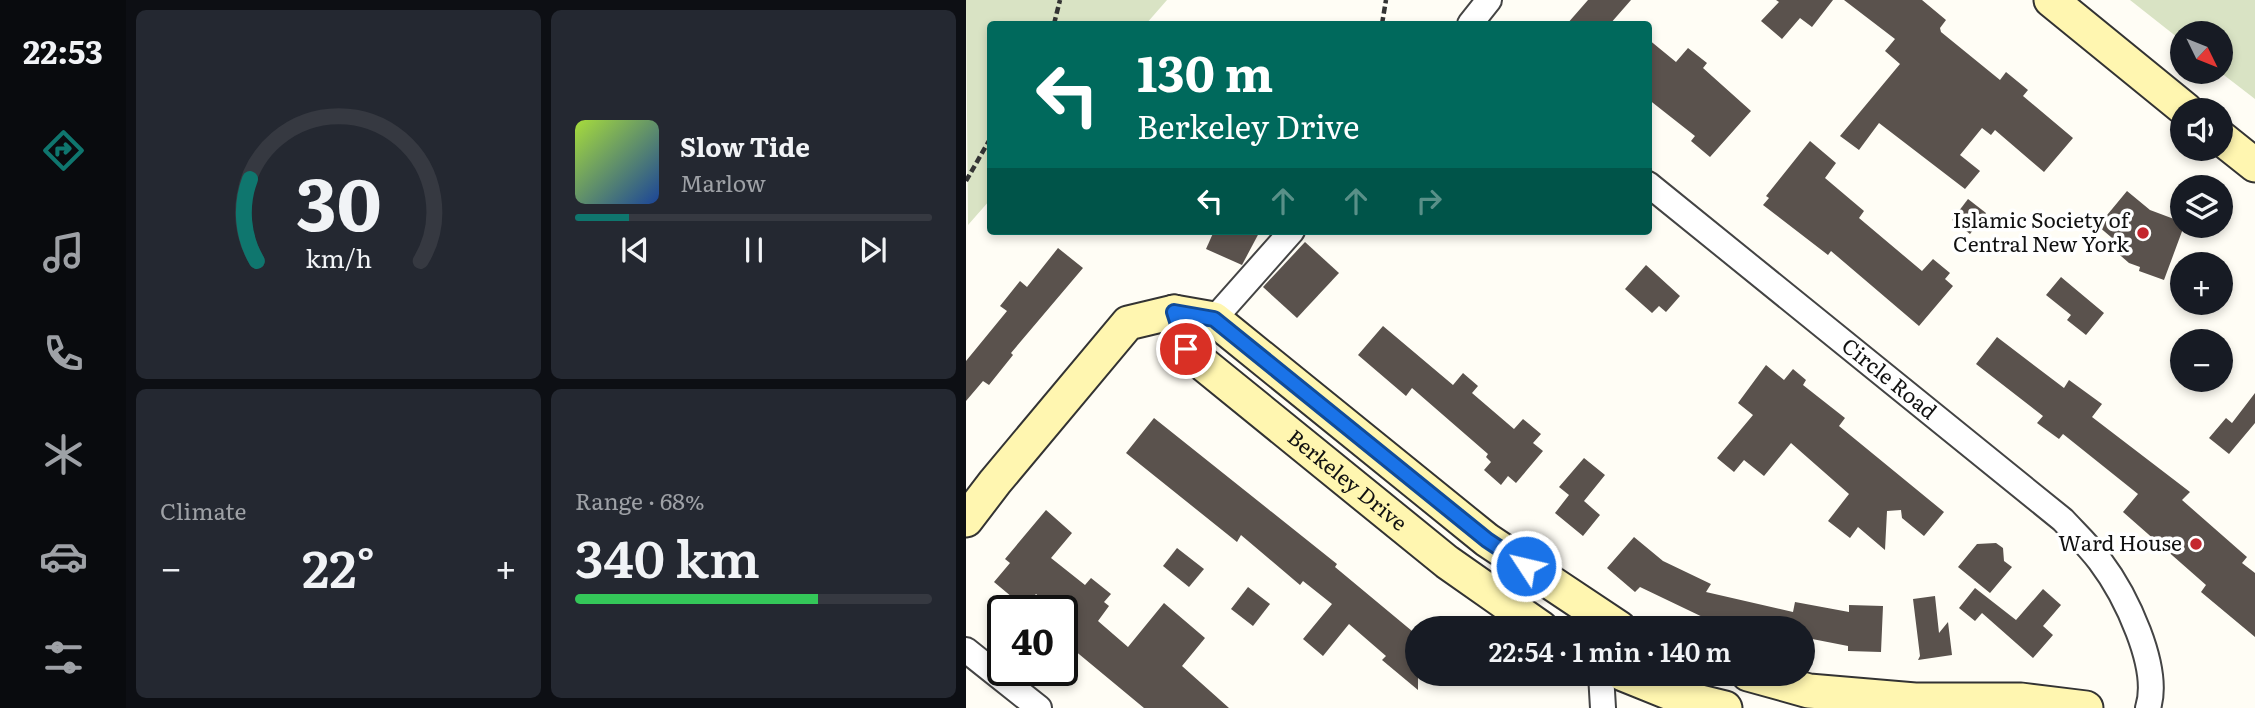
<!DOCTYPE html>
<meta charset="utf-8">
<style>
:root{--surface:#171b24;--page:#242831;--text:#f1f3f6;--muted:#9ea1a6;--line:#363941;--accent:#0f766e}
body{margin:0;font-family:Literata,serif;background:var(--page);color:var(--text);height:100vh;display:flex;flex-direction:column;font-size:26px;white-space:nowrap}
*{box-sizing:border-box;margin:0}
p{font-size:23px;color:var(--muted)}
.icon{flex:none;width:38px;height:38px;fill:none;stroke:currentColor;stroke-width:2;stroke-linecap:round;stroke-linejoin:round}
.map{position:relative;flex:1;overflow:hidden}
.drawer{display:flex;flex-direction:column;gap:10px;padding:10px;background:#0d0f14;width:840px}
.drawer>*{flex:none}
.guide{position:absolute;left:21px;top:21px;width:665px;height:214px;border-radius:7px;box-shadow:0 4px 10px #0003;background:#00695c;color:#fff;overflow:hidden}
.needle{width:46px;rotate:133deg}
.controls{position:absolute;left:1204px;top:21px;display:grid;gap:14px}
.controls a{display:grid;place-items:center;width:63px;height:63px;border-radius:50%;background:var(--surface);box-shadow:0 4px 10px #0003;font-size:35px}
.speed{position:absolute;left:21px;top:595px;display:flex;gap:14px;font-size:35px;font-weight:700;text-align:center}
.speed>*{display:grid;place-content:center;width:91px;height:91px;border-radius:50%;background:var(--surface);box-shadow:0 4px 10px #0003;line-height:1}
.speed .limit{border:4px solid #111;border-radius:10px;background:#fff;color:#111}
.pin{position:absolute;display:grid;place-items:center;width:60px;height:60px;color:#fff;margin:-30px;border:4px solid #fff;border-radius:50%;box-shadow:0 2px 7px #0007}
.me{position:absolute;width:77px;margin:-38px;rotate:305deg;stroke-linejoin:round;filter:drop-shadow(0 0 5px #0008)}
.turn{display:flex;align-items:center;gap:24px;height:147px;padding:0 35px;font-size:32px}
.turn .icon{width:91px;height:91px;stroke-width:2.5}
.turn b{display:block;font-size:49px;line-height:60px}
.lanes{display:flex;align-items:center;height:66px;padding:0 35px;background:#0003;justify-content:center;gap:35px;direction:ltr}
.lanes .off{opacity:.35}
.big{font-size:52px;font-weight:600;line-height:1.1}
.drawer .card{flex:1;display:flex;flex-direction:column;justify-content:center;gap:10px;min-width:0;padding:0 24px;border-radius:10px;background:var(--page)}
.drawer .dial{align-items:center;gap:0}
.dial svg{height:182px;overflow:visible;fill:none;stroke:var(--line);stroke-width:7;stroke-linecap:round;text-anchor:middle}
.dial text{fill:var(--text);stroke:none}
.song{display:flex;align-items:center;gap:21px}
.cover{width:84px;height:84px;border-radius:10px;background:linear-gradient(135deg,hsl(80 70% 55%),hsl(220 70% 35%))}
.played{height:7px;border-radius:4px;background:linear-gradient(90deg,var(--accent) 15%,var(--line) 15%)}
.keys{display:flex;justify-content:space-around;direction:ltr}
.heat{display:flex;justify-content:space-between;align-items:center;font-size:38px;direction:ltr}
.charge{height:10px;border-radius:5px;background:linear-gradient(90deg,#34c759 68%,var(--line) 0)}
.drawer .tiles{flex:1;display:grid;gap:10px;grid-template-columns:repeat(2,1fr)}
.trip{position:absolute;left:439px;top:616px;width:410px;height:70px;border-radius:35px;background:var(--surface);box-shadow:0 4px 10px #0003;font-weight:600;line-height:70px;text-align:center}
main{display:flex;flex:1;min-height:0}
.tabs{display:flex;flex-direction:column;width:126px;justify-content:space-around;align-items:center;background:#090b0e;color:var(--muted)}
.tabs .icon{width:49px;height:49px}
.tabs .on{color:var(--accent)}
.tabs b{font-size:32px;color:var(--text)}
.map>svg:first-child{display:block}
</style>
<main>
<nav class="tabs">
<b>22:53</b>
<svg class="icon on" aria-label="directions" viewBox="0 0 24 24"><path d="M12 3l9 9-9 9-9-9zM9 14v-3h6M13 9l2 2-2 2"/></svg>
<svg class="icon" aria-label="music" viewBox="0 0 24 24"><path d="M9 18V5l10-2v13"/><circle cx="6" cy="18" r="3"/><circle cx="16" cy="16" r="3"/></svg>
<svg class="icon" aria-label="phone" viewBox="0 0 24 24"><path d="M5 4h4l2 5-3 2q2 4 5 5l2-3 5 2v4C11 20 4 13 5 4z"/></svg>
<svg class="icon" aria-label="climate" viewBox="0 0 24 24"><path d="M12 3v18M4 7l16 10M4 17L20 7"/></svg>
<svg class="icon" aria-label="car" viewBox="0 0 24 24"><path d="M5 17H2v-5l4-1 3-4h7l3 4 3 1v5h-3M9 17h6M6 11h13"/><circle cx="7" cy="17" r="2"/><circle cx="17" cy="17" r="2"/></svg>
<svg class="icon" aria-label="filters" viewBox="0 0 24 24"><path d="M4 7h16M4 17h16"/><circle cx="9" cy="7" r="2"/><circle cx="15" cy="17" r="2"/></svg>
</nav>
<section class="drawer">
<div class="tiles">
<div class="card dial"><svg viewBox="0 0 100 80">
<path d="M14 69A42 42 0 1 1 86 69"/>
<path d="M14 69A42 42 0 0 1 11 33" stroke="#0f766e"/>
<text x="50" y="56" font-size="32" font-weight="700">30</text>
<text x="50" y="72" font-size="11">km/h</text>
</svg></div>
<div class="card">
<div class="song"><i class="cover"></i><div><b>Slow Tide</b><p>Marlow</p></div></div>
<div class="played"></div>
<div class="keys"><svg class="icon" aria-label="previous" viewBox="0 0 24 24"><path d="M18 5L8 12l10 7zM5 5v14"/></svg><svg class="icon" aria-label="pause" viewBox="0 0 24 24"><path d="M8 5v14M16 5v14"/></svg><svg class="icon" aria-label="next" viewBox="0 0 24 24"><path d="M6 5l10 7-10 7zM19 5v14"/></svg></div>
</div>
<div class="card"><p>Climate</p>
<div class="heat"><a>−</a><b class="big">22°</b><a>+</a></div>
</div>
<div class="card"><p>Range · 68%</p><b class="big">340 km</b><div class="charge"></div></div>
</div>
</section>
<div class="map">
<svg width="1289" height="708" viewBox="0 0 1289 708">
<rect width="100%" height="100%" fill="#fffdf5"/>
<g fill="#d9e3c4">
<path d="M 0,0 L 201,0 L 180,24 L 24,24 L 24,200 L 2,225 Z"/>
<path d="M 1164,0 L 1289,0 L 1289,99 L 1254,72 L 1255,33 L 1216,33 L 1216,41 Z"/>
</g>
<g fill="#5a524d">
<path d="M 622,0 L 665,0 L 644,24 L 601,24 Z"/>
<path d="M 810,0 L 867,0 L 846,27 L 834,18 L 816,39 L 795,21 L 813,2 Z"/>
<path d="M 878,0 L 956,0 L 980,20 L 974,28 L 975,32 L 1034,80 L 1040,72 L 1062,90 L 1057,96 L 1107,138 L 1078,172 L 1029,130 L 1025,135 L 1016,128 L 994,155 L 1014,171 L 999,189 L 913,123 L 893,150 L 874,136 L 934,64 L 919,51 L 929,39 Z"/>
<path d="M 682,39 L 710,62 L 722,48 L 741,63 L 737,68 L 785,111 L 744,157 L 725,141 L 729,136 L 682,99 Z"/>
<path d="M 844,141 L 870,163 L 859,178 L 898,211 L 893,218 L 956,271 L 967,259 L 984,273 L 979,279 L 987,286 L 953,326 L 865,251 L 862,255 L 797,205 L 803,198 L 800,196 Z"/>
<path d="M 1161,191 L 1184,210 L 1216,222 L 1218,226 L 1198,280 L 1173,271 L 1174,267 L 1163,263 L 1147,249 L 1152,243 L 1132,226 Z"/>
<path d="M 1002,199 L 1020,213 L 1004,234 L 986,220 Z"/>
<path d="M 248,231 L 294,231 L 276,265 L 240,249 Z"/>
<path d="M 339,242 L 373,273 L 331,318 L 297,287 Z"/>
<path d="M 92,248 L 117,268 L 45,353 L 47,355 L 23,385 L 17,381 L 0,401 L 0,361 L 41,311 L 34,306 L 54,281 L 61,287 Z"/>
<path d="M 680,265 L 714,296 L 700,312 L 693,306 L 686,313 L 659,289 Z"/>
<path d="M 1095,277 L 1138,313 L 1120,335 L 1101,320 L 1105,315 L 1080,295 Z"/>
<path d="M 417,326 L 487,385 L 497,373 L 512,386 L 506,393 L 548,429 L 557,419 L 575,434 L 567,443 L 577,451 L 550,483 L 542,476 L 535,485 L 518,470 L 525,462 L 520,457 L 522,454 L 446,388 L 440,396 L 392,355 Z"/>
<path d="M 1031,337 L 1098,388 L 1103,380 L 1136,404 L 1126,417 L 1224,492 L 1216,500 L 1281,557 L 1276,563 L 1289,573 L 1289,637 L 1235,592 L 1240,585 L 1157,512 L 1172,494 L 1097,434 L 1093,439 L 1071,423 L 1077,416 L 1010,364 Z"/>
<path d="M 800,365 L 818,380 L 827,369 L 840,380 L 837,385 L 879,418 L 873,426 L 978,512 L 958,536 L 936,518 L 935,510 L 921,511 L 919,550 L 892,527 L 884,538 L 862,521 L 883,494 L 825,443 L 798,476 L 778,460 L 768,472 L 751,458 L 787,415 L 772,403 Z"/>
<path d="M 1289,393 L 1289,423 L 1263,454 L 1243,438 L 1260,418 L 1266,423 Z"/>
<path d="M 188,418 L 371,564 L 369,567 L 452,636 L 452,690 L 416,660 L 420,656 L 383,624 L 357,656 L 337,639 L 366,604 L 337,581 L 334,585 L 275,535 L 271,542 L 160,453 Z"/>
<path d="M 618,458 L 639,475 L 618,501 L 634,515 L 617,536 L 589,513 L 603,495 L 593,487 Z"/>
<path d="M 80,510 L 106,533 L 85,558 L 119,585 L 125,578 L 145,594 L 138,602 L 143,606 L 132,621 L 162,647 L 198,603 L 239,638 L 216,666 L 263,708 L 178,708 L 96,640 L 96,611 L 91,611 L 70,594 L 58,607 L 28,582 L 44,563 L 39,559 Z"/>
<path d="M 668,537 L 697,561 L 745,584 L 740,592 L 827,612 L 829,602 L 883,612 L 883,605 L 917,606 L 915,652 L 882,651 L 882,646 L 836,637 L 836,628 L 767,628 L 745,621 L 674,587 L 669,592 L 641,568 Z"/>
<path d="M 1030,543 L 1037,548 L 1038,561 L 1046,567 L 1024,593 L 992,567 L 1011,544 Z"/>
<path d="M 211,548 L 238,569 L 223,587 L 197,566 Z"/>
<path d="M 282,587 L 304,604 L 287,626 L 265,609 Z"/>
<path d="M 1009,588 L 1050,620 L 1077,589 L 1095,605 L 1077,626 L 1087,635 L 1067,658 L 1016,613 L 1009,621 L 993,608 Z"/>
<path d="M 969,596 L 973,633 L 982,622 L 986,655 L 952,660 L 954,656 L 947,599 Z"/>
</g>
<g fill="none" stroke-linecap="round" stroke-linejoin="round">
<g stroke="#444" stroke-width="28">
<g id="street">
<path d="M 504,24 L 523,0"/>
<path id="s1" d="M 682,184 L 1097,520 C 1109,533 1123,546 1134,561 C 1159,594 1195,667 1182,708"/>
<path d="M 248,319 L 326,231"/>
<path d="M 0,650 L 73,708"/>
<path d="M 635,674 L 637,708"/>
</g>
</g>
<g stroke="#333" stroke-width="37">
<g id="secondary">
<path d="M 1085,0 L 1220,110"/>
<path d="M 1255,138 L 1289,165"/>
<path id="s2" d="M 208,312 L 220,350 L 481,562 L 575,628"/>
<path d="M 0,520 L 29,482 L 162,323 L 208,312 L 248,319 L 521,540 L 653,628"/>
<path d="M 657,674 L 714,697 L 759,708"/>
<path d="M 782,674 L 843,691 L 949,700 L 1055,700 L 1120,708"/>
</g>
</g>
<g stroke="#333" stroke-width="4.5" stroke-dasharray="7 3.5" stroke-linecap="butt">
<path d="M 88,24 L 94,0"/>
<path d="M 416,24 L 420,0"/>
<path d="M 0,181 L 24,139"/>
</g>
<use href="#street" stroke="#fff" stroke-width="24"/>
<use href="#secondary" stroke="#fff6b0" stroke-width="33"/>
</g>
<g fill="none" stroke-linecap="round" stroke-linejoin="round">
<g stroke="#114b97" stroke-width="18">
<path id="route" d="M 220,349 L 208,312 L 248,319 L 521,540 L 560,566"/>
</g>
<use href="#route" stroke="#1a73e8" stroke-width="12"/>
</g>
<g fill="#c4262e" stroke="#fff" stroke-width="2.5">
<circle cx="1177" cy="233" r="7"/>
<circle cx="1230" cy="544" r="7"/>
</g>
<g text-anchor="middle" stroke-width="7" stroke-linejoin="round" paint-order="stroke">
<g font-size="21" fill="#111" stroke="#fff" text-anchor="end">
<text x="1163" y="228">Islamic Society of<tspan x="1163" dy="24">Central New York</tspan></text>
<text x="1216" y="551">Ward House</text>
</g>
<g font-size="21" fill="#111" stroke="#fff">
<text dy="7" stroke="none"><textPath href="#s1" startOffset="310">Circle Road</textPath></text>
<text dy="7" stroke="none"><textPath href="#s2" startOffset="247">Berkeley Drive</textPath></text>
</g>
</g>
</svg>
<div class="controls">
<a><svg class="needle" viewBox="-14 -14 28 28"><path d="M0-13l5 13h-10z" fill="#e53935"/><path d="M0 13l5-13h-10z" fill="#9ea1a6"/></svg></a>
<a><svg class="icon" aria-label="sound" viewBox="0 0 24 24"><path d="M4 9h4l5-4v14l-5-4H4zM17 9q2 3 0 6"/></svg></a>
<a><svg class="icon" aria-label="layers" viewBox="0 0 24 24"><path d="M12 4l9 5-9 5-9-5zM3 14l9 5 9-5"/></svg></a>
<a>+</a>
<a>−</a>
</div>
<div class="speed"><div class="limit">40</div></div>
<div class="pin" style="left:220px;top:349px;background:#d93025"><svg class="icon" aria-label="arrive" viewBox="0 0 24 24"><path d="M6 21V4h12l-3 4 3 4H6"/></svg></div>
<svg class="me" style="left:560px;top:566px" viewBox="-20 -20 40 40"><circle r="17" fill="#1a73e8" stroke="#fff" stroke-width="3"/><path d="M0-11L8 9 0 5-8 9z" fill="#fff"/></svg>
<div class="trip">22:54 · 1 min · 140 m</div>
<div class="guide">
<div class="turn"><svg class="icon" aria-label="left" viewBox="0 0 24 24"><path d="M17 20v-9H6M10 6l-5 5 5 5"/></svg><div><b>130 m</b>Berkeley Drive</div></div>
<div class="lanes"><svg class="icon" aria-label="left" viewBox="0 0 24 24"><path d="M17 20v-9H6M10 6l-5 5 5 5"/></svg><svg class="icon off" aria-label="ahead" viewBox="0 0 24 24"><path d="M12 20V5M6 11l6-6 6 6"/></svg><svg class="icon off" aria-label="ahead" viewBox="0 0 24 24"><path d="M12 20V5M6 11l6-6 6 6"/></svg><svg class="icon off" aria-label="right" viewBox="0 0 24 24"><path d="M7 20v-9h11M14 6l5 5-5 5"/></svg></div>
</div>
</div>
</main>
